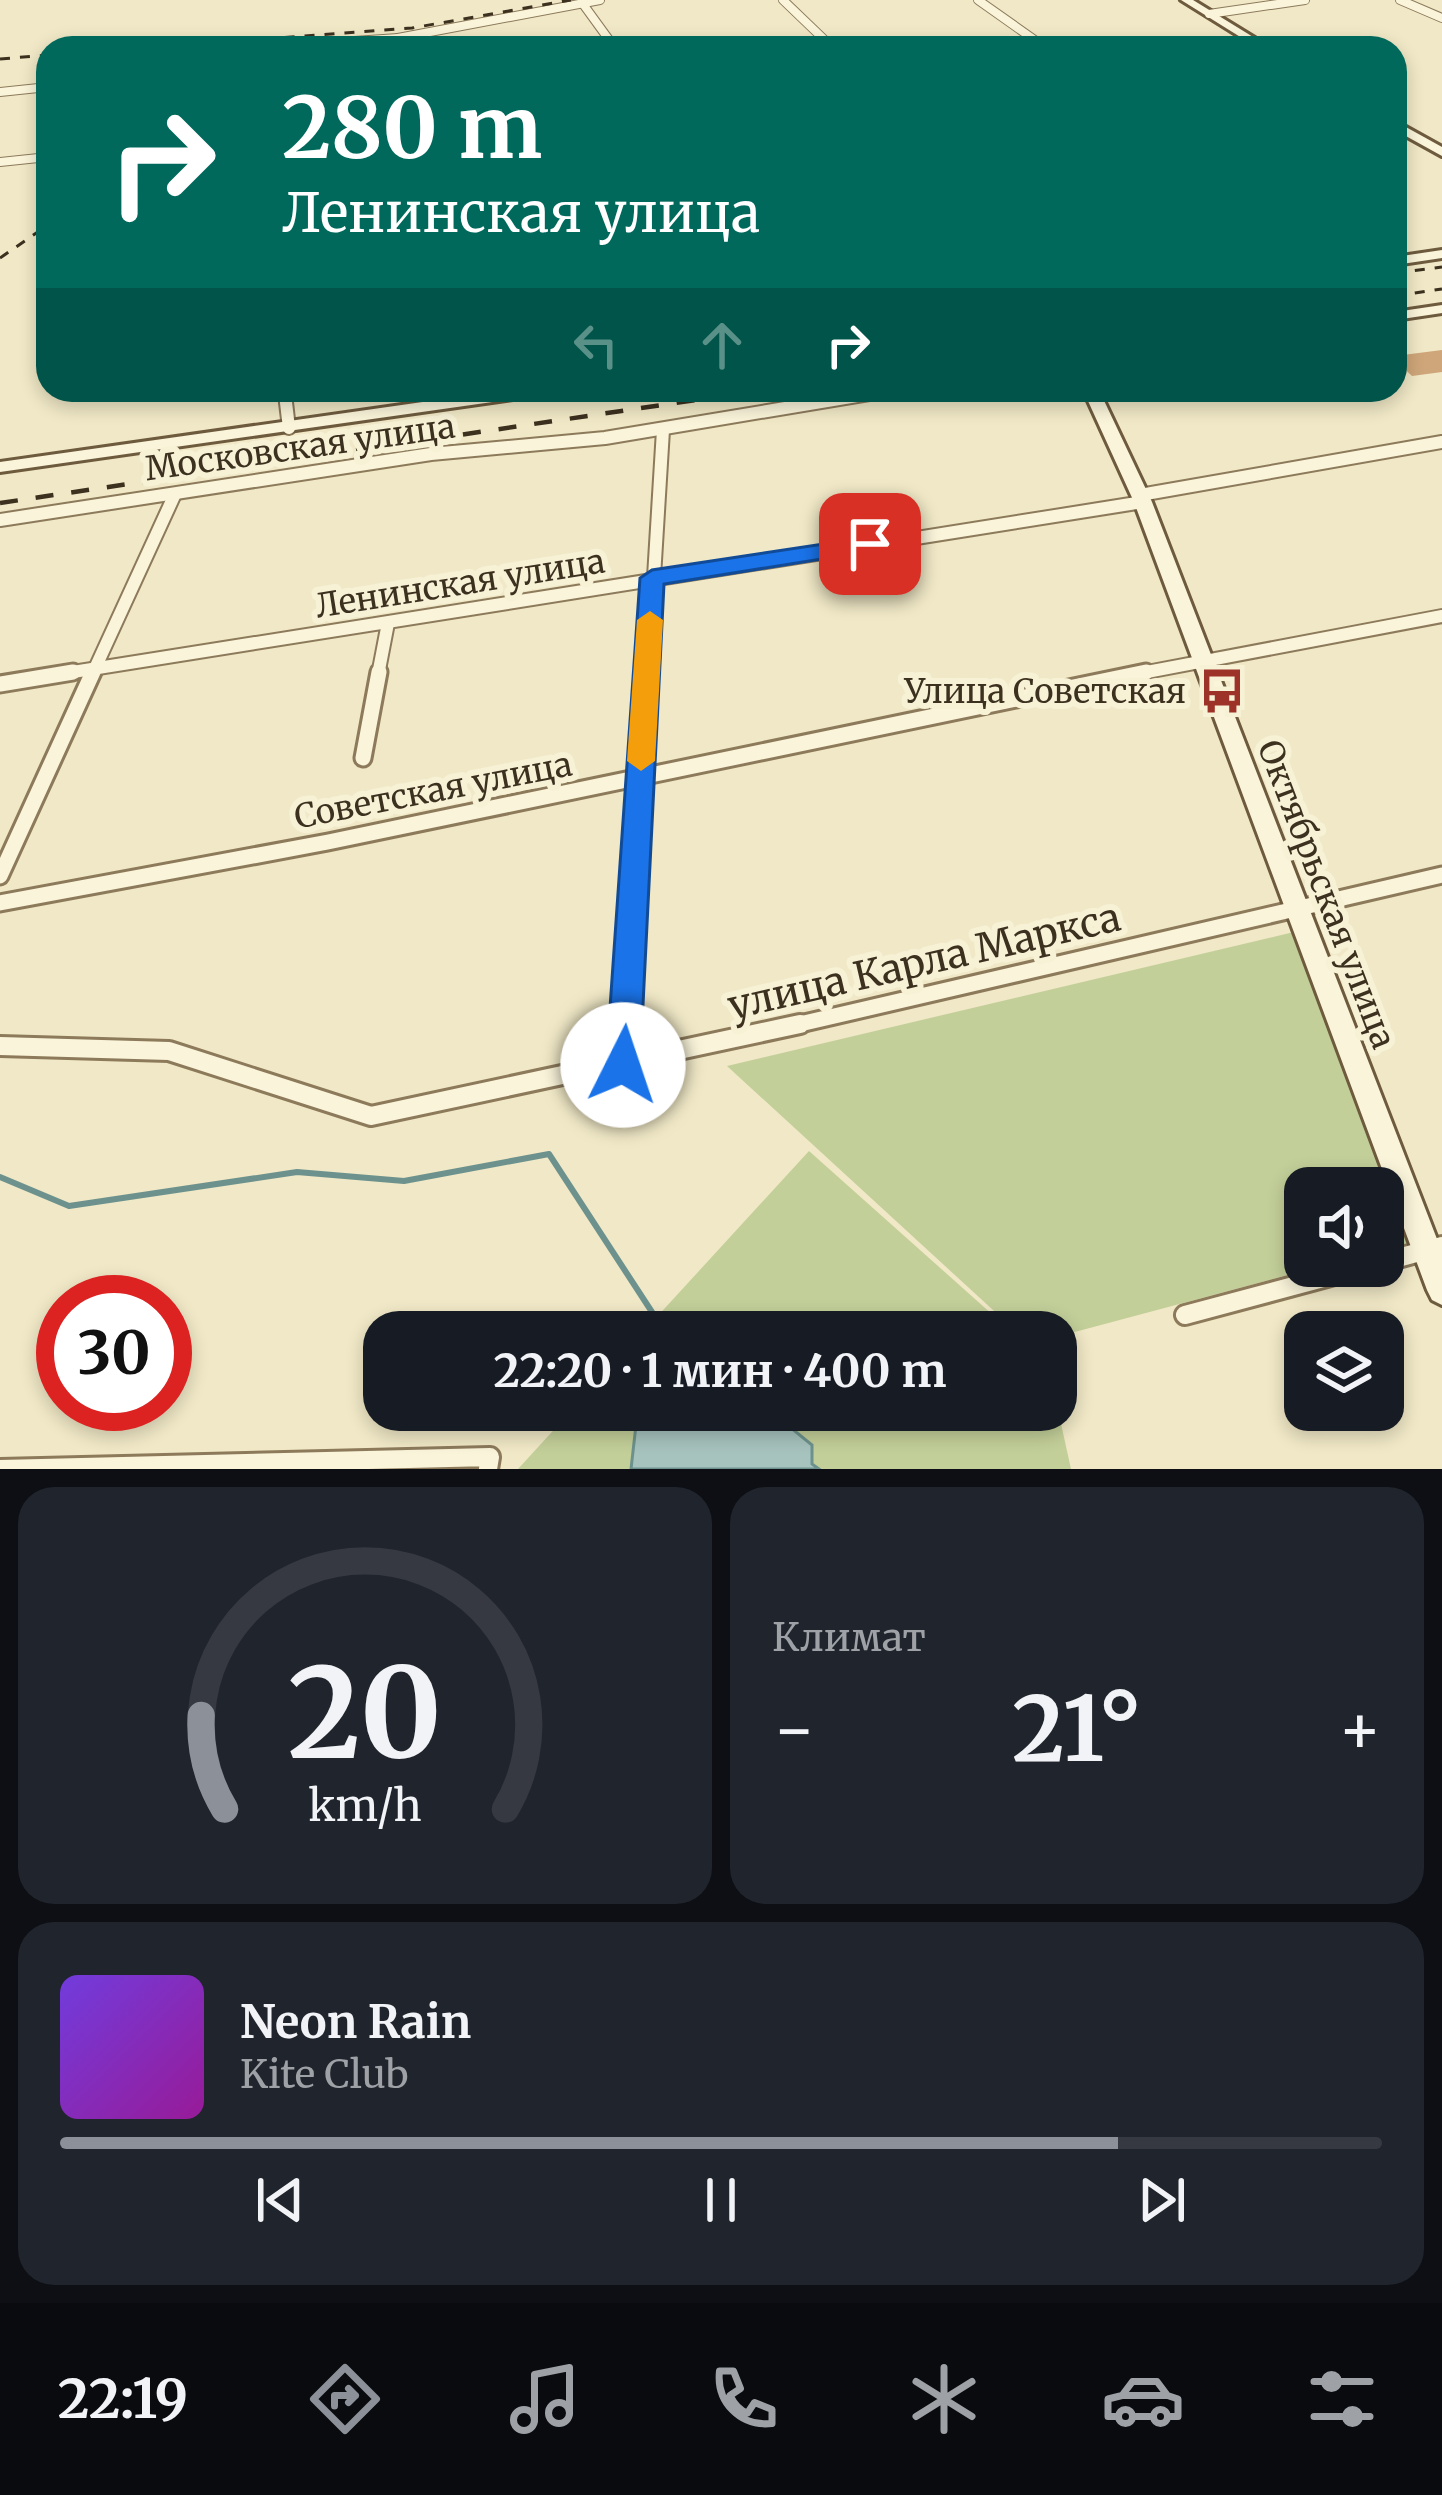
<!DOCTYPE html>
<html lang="ru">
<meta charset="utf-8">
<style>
:root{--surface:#171b24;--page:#20242c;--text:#f1f3f6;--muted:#9ea1a6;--line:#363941;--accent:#8c9099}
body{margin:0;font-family:Merriweather,serif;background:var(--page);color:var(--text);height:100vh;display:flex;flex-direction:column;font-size:45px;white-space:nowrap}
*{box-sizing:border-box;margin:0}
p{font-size:39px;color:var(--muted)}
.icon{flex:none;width:66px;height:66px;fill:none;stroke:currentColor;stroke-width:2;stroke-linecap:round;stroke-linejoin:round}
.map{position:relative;height:1469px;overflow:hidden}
.side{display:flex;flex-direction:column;gap:18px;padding:18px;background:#0d0f14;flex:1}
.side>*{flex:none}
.banner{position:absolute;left:36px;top:36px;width:1371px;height:366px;border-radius:36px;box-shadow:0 6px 18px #0003;background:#00695c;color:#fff;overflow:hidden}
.buttons{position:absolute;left:1284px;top:1167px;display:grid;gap:24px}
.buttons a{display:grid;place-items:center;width:120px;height:120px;border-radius:24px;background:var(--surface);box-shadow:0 6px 18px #0003;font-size:60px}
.speed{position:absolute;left:36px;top:1275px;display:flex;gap:24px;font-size:60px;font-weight:700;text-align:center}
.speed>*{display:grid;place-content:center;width:156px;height:156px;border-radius:50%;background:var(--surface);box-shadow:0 6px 18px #0003;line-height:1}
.speed .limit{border:18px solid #d22;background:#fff;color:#111}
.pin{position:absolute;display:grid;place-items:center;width:102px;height:102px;color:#fff;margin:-51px;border-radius:24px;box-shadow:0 6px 18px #0006}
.me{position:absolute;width:132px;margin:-66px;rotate:4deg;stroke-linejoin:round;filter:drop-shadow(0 0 9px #0008)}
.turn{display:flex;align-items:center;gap:42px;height:252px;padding:0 48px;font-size:54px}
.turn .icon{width:156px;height:156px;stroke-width:2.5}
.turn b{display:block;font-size:84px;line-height:102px}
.lanes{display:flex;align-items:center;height:114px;padding:0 48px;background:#0003;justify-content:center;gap:60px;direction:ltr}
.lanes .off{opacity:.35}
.big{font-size:90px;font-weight:700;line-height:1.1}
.side .tile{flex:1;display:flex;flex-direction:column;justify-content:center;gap:18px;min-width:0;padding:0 42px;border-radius:36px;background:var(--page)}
.side .dial{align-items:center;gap:0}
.dial svg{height:312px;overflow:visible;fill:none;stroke:var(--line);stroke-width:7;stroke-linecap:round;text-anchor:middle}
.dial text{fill:var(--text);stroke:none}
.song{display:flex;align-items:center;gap:36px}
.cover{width:144px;height:144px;border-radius:18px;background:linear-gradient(135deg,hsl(260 70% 55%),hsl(300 70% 35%))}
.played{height:12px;border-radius:6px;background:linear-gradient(90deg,var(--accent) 80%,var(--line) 80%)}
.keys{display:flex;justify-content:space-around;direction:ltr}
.heat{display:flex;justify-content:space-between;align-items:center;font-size:66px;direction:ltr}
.side .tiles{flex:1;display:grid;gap:18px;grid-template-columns:1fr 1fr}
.tile:last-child{grid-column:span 2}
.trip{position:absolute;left:363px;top:1311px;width:714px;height:120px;border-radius:36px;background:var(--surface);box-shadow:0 6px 18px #0003;font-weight:700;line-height:120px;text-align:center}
.dock{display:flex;height:192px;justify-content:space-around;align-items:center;background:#090b0e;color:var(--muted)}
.dock .icon{width:84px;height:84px}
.dock .on{color:var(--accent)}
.dock b{font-size:54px;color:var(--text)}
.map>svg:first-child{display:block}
</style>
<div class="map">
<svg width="1442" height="1469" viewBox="0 0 1442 1469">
<rect width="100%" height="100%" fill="#f0e8c6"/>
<g fill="#c3cf99">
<path d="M 1294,932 L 1407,1243 L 1383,1249 L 1383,1188 L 1305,1188 L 1305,1266 L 1321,1266 L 1056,1337 L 1056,1332 L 1017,1332 L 727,1066 Z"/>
<path d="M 809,1151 L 1012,1332 L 643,1332 Z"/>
<path d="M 1056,1401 L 1071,1469 L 518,1469 L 572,1410 L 1056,1410 Z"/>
</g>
<path fill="#a7c3be" stroke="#6d928d" stroke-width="3" d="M 646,1410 L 768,1410 L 775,1429 L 790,1427 L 812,1445 L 812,1464 L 819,1469 L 631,1469 L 636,1425 Z"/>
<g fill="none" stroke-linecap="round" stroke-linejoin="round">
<path stroke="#6d928d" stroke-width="6" d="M 0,1177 L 69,1206 L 297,1172 L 404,1181 L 549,1154 L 665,1332"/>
</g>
<path fill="#cfa67a" d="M 1442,350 L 1442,372 L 1412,376 L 1395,360 L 1395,356 Z"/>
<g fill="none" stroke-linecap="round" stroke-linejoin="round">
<g stroke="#8c7a5b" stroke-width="10">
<g id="street-far4">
<path d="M 783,0 L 833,48"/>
<path d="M 978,0 L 1046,48"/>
<path d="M 1400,0 L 1442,18"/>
<path d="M 583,4 L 615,48"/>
<path d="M 1209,14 L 1305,0"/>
<path d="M 296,45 L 398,38"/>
<path d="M 156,48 L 161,42"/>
<path d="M 403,48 L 398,38 L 600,0"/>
<path d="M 0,92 L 48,87"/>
<path d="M 0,162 L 48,157"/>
</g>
</g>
<g stroke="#8c7a5b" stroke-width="14">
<g id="street-far3">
<path d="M 284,390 L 285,397"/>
<path d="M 852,397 L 892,390"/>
</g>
</g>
<g stroke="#8c7a5b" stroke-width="16">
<g id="street-far2">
<path d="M 285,394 L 289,428"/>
<path d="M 1140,495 L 1442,442"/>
<path d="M 0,520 L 431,454 L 605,438 L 869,394"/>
<path d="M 54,675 L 1143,502"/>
<path d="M 92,675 L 175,494"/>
<path d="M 378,675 L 388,623"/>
<path d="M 648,675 L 663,430"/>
<path d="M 1131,675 L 1442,616"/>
</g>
</g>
<g stroke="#8c7a5b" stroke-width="21">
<g id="street-far1">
<path d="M 0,684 L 73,672"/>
<path d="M 363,758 L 379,672"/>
<path d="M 0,876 L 93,672"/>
<path d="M 0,903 L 328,842 L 1146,672"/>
<path d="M 625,1027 L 648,672"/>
<path d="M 787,1027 L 1442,875"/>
</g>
</g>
<g stroke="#8c7a5b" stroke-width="24">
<g id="street">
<path d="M 0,1046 L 169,1051 L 371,1116 L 800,1024"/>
<path d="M 623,1065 L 626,1024"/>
<path d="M 1383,1262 L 1442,1246"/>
<path d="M 1185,1315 L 1368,1266"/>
<path d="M 0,1469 L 490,1457 L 488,1469"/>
</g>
</g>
<g stroke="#6e5b3e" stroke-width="6">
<g id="secondary">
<path d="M 1181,0 L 1193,0 L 1271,48 L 1258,48 Z"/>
<path d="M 1395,121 L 1442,147 L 1442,156 L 1395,130 Z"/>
<path d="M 1442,250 L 1442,258 L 1395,265 L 1395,257 Z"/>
<path d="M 1442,305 L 1442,313 L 1395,320 L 1395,312 Z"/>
<path d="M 507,390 L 549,390 L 541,395 L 0,472 L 0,462 Z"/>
<path d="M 1083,390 L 1099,390 L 1152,502 L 1442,1252 L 1442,1305 L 1432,1300 L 1427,1290 L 1134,502 Z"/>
</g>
</g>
<use href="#street-far4" stroke="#faf4da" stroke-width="8"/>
<use href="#street-far3" stroke="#faf4da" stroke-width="9"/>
<use href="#street-far2" stroke="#faf4da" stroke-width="12"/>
<use href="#street-far1" stroke="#faf4da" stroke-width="15"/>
<use href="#street" stroke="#faf4da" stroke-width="18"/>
<use href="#secondary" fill="#faf4da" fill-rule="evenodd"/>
<g stroke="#3c301f" stroke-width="3" stroke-dasharray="10 10" stroke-linecap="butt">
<path d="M 145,48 L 412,28 L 571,0"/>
<path d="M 0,59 L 48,55"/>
<path d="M 0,258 L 48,225"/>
<path d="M 1395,273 L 1442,267"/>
<path d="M 1395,296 L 1442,289"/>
<path d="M 716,397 L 763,390"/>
</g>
<path stroke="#3c301f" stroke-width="4.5" stroke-dasharray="18 18" stroke-linecap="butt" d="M 0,503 L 736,394"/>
</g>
<path fill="#1a73e8" stroke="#114b97" stroke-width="3" d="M 870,537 L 878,539 L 878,550 L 664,584 L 640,1065 L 635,1076 L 623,1080 L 611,1076 L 606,1065 L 640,578 L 652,570 Z"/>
<path fill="#f59e0b" d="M 650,611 L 663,620 L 655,761 L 641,771 L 627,761 L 637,620 Z"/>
<defs>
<g id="bus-bare" transform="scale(3.6)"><path d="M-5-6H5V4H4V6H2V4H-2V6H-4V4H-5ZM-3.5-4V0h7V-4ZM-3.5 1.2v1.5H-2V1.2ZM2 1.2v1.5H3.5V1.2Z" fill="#9d3328" stroke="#f7f1d6" stroke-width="2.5" paint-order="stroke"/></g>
</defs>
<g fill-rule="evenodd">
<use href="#bus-bare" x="1222" y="691"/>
</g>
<g text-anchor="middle" stroke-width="12" stroke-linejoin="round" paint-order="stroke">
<g font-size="33" fill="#3c301f" stroke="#f7f1d6">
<text transform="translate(300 447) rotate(-8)" y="12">Московская улица</text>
<text transform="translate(460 583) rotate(-9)" y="12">Ленинская улица</text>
<text transform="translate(433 790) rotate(-11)" y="12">Советская улица</text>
<text transform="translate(1327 894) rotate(69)" y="12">Октябрьская улица</text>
</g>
<g font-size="33" fill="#3c301f" stroke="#f7f1d6" text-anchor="end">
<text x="1186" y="703">Улица Советская</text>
</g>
<g font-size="39" fill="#3c301f" stroke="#f7f1d6">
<text transform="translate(924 961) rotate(-13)" y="14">улица Карла Маркса</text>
</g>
</g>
</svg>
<div class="buttons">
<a><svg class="icon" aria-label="sound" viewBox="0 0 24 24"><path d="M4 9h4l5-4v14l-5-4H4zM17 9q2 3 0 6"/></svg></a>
<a><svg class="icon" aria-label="layers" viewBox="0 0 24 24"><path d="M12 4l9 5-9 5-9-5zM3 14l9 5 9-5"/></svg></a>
</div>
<div class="speed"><div class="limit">30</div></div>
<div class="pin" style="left:870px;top:544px;background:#d93025"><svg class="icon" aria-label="arrive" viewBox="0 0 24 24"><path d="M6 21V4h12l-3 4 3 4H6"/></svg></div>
<svg class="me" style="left:623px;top:1065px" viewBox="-20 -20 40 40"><circle r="19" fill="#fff"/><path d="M0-13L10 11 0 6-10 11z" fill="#1a73e8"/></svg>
<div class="trip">22:20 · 1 мин · 400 m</div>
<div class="banner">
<div class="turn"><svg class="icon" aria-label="right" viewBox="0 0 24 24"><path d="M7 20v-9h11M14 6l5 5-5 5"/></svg><div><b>280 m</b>Ленинская улица</div></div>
<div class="lanes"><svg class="icon off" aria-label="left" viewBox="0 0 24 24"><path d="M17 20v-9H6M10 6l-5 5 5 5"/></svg><svg class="icon off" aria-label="ahead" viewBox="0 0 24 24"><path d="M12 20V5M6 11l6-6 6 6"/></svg><svg class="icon" aria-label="right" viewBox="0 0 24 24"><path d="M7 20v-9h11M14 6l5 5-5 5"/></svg></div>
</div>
</div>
<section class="side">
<div class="tiles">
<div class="tile dial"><svg viewBox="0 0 100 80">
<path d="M14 69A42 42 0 1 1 86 69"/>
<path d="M14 69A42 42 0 0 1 8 45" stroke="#8c9099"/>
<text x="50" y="56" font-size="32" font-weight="700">20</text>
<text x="50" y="72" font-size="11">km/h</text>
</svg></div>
<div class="tile"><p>Климат</p>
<div class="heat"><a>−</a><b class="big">21°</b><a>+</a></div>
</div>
<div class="tile">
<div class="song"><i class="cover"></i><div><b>Neon Rain</b><p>Kite Club</p></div></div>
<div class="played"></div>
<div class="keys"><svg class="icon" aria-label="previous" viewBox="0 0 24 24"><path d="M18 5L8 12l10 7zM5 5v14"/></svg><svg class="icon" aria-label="pause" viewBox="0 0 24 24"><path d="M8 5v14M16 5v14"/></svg><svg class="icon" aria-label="next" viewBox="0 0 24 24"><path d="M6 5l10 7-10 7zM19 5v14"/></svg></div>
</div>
</div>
</section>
<nav class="dock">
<b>22:19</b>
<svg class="icon on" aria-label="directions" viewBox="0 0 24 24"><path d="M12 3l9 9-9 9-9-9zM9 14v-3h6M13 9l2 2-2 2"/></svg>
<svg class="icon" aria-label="music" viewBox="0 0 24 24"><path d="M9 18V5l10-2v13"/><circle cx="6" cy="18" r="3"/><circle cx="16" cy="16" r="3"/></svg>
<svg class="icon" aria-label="phone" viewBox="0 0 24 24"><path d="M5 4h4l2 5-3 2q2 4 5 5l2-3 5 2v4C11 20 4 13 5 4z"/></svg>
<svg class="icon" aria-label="climate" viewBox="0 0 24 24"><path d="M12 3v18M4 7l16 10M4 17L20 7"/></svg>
<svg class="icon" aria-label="car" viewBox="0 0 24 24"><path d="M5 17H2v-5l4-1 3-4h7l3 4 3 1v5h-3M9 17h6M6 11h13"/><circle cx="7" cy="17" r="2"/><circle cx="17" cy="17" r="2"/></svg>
<svg class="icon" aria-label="filters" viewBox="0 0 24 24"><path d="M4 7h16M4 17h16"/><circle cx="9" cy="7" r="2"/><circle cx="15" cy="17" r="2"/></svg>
</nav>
